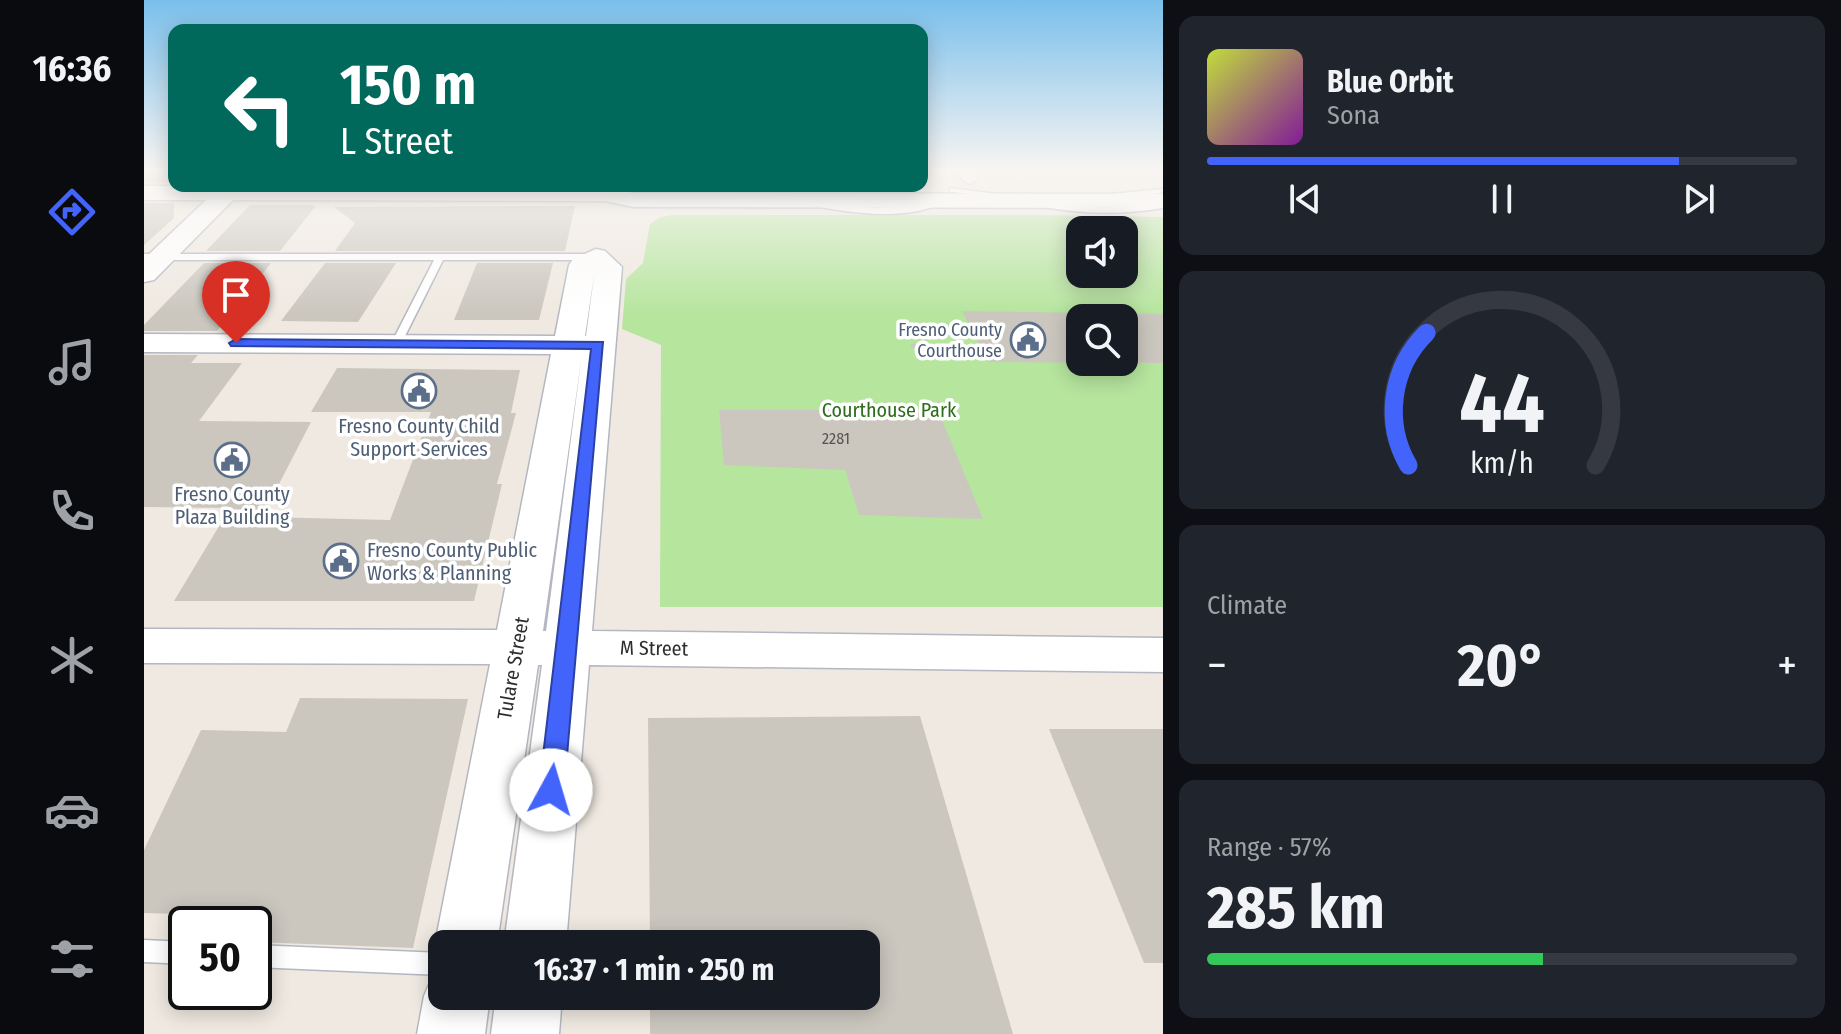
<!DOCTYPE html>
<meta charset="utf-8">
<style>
:root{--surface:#171b24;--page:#20242c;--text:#f1f3f6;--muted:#9ea1a6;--line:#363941;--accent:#4264fb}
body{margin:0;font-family:"Fira Sans Condensed",sans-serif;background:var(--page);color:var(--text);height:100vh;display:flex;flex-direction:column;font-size:30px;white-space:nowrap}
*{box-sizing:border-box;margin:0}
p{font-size:26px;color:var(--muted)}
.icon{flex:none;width:44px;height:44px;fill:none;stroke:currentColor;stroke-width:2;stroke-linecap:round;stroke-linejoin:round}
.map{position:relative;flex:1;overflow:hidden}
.details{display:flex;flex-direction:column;gap:16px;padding:16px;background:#0d0f14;width:678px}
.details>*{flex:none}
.banner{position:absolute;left:24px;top:24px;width:760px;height:168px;border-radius:16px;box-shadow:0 4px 20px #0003;background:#00695c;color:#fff;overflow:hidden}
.fabs{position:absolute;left:922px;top:216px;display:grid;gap:16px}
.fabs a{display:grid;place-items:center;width:72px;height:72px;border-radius:16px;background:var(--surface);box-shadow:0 4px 20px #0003;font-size:40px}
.speed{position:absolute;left:24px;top:906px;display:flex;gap:16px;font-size:40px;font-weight:700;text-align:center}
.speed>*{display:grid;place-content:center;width:104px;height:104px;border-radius:50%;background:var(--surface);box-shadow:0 4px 20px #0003;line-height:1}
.speed .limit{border:4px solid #111;border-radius:12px;background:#fff;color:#111}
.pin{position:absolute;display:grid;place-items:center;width:68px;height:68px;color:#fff;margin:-82px -34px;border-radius:50% 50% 50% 0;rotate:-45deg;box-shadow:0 0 8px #0007}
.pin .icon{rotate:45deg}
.me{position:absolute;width:88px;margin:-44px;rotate:6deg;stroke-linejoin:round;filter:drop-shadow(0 0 6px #0008)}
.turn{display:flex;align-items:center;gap:28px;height:168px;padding:0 40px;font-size:36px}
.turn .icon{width:104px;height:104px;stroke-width:2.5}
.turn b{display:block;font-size:56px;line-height:68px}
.big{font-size:60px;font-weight:700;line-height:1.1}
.details .card{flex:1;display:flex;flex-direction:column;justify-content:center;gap:12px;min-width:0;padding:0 28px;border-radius:16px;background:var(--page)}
.details .dial{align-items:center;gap:0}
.dial svg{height:208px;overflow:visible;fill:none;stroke:var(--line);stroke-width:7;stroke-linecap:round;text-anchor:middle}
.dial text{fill:var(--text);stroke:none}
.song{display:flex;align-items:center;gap:24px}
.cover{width:96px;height:96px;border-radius:12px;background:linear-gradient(135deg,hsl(70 70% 55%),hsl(290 70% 35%))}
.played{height:8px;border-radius:4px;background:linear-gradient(90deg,var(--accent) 80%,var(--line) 80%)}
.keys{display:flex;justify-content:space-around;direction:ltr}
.heat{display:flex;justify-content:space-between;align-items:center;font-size:44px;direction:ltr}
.charge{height:12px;border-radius:6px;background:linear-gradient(90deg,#34c759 57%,var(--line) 0)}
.trip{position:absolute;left:284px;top:930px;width:452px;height:80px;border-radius:16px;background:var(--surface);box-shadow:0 4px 20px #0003;font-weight:700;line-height:80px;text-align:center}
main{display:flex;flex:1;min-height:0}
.menu{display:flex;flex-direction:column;width:144px;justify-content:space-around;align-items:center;background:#090b0e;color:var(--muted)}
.menu .icon{width:56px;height:56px}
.menu .selected{color:var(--accent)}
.menu b{font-size:36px;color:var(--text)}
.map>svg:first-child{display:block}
</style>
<main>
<nav class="menu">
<b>16:36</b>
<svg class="icon selected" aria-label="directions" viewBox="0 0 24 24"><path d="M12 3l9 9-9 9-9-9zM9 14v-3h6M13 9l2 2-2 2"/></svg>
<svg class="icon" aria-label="music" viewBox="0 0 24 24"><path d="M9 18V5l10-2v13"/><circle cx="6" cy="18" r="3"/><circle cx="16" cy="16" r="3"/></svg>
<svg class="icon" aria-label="phone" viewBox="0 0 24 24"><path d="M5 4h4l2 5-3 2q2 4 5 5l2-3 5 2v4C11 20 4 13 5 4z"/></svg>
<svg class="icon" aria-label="climate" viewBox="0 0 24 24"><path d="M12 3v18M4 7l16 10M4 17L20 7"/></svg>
<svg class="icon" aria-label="car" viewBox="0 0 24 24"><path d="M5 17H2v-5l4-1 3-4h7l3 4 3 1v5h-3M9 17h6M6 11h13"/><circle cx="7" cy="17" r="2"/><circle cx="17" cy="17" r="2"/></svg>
<svg class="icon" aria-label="filters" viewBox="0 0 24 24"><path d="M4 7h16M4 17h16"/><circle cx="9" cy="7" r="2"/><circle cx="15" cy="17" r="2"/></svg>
</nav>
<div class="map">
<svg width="1019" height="1034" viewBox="0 0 1019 1034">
<rect width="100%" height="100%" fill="#efe9e1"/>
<path fill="#b6e59e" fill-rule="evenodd" d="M 889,215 L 1019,217 L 1019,607 L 516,607 L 517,345 L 478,329 L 482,279 L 499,263 L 506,224 L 516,217 L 529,215 ZM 936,230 L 980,230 L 980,274 L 936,274 ZM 936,318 L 980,318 L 980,362 L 936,362 Z"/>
<g fill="#cbc7bf" fill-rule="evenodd">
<rect x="0" y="170" width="30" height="13"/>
<path d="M 0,203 L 30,203 L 30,218 L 0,245 Z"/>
<path d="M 106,205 L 168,205 L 171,207 L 136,251 L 62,251 Z"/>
<path d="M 431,206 L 421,251 L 191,251 L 211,223 L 190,207 Z"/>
<path d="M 60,263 L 127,263 L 73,331 L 0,331 L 0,325 Z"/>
<path d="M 181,263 L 252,263 L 214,322 L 137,321 Z"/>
<path d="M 333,263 L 409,263 L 395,320 L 310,320 Z"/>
<path d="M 818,311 L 1019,314 L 1019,363 L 844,362 ZM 936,318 L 980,318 L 980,362 L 936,362 Z"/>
<path d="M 0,355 L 54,355 L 47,363 L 98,363 L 55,421 L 167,422 L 118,517 L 246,520 L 287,412 L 167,412 L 193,368 L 376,370 L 367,413 L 372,413 L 353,484 L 358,484 L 330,601 L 30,601 L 86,508 L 0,507 Z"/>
<path d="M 575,410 L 794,410 L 839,519 L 715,515 L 701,470 L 580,465 Z"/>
<path d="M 156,698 L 324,699 L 269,948 L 110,942 L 110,924 L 69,924 L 73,915 L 0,913 L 0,850 L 57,730 L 142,732 Z"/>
<path d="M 776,716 L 869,1034 L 506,1034 L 506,996 L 722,996 L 722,944 L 506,944 L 504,718 Z"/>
<path d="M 905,729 L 1019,729 L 1019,963 L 1000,963 Z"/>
</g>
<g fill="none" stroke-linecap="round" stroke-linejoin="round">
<g stroke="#b4b7c1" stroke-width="3">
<g id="lane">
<path d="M 699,186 L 707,186 L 709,189 L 702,191 Z"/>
<path d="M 806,188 L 854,194 L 858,196 L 854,198 L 809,192 L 806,192 Z"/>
<path d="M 1019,189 L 1018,193 L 967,198 L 963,196 L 967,194 Z"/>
<path d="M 669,201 C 711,209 752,210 794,201 L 798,203 C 763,221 704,213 666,205 L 665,203 Z"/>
<path d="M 903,203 L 961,208 L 1019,204 L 1019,208 C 980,215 939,214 900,207 L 900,203 Z"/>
<path d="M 0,254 L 452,254 L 457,257 L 452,260 L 299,260 L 257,344 L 252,347 L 247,344 L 290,260 L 0,260 Z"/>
<path d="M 0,940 L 42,942 L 42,964 L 0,962 Z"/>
<path d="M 110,945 L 298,953 L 298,975 L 110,967 Z"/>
</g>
</g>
<g stroke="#b4b7c1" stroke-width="3">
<path id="street" d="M 811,170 L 827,170 L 834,179 L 826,184 L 821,182 Z"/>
</g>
<g stroke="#b4b7c1" stroke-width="3">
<g id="secondary">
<path d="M 0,186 L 461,187 L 489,193 L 1019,194 L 1019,208 L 489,207 L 461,201 L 89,200 L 10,280 L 0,282 L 0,259 L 62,200 L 0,200 Z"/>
<path d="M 452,249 L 461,251 L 478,267 L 448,631 L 1019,638 L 1019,672 L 445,665 L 422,944 L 360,944 L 398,665 L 394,665 L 353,944 L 298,944 L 298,961 L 291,944 L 346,664 L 0,663 L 0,629 L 353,630 L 407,354 L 0,352 L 0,334 L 411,336 L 425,265 L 429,259 ZM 451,269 L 442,336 L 441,336 ZM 438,354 L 402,631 L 399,631 Z"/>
<path d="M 298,969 L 298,996 L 346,996 L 341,1034 L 273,1034 L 280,996 L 290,973 Z"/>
<path d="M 352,996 L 418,996 L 415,1034 L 347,1034 Z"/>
</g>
</g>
<g stroke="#c9c9c9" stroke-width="4" stroke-dasharray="5 3" stroke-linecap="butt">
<path d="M 767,346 L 803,346"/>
<path d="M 790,404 L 797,404"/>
</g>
<path stroke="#c9c9c9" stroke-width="5" stroke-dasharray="6 4" stroke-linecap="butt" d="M 790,404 L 805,405"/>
<use href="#lane" fill="#fff" fill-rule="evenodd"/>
<use href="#street" fill="#fff" fill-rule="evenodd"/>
<use href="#secondary" fill="#fff" fill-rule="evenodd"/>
</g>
<linearGradient id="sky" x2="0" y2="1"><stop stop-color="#7abfeb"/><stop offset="0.54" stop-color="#f8f5f2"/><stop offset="1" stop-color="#f8f5f2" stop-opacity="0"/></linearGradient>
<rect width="1019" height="314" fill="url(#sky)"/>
<path fill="#4264fb" stroke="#2b41a3" stroke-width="2" d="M 92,339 L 459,342 L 420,790 L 416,797 L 407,800 L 399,797 L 395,790 L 447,349 L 87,346 L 85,343 Z"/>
<defs>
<g id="civic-ring" transform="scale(1.8)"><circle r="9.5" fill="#fff" stroke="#5c6f8a" stroke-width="1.5"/><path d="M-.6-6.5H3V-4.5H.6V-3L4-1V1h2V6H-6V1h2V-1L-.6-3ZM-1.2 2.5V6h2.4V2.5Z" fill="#5c6f8a"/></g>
</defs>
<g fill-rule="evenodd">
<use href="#civic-ring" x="884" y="340"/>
<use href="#civic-ring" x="275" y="391"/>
<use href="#civic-ring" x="88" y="460"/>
<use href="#civic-ring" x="197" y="561"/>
</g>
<g text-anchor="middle" stroke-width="7" stroke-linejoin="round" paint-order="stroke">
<g font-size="16" fill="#555452">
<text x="692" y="444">2281</text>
</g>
<g font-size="18" fill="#4e5e75" stroke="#fff" text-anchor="end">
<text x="858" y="336">Fresno County<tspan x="858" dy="21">Courthouse</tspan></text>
</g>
<g font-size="20" fill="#2c6e1b" stroke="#fff">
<text x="745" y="417">Courthouse Park</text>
</g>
<g font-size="20" fill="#4e5e75" stroke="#fff">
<text x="275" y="433">Fresno County Child<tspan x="275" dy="23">Support Services</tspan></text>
<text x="88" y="501">Fresno County<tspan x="88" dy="23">Plaza Building</tspan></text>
<text x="223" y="557" text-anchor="start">Fresno County Public<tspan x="223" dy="23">Works &amp; Planning</tspan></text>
</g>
<g font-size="20" fill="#2e2e2e" stroke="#fff">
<text transform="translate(510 648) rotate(1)" y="7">M Street</text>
<text transform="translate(369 668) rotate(-80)" y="7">Tulare Street</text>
</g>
</g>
</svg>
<div class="fabs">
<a><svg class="icon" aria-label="sound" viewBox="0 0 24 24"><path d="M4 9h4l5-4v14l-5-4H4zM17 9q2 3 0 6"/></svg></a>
<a><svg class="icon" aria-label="search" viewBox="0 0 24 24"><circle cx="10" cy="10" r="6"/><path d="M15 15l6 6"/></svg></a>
</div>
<div class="speed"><div class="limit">50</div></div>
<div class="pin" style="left:92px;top:343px;background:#d93025"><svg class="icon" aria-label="arrive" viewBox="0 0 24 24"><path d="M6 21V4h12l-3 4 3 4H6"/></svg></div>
<svg class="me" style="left:407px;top:790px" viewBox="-20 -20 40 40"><circle r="19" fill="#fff"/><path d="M0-13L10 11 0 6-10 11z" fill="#4264fb"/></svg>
<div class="trip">16:37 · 1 min · 250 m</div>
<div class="banner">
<div class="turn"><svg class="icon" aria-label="left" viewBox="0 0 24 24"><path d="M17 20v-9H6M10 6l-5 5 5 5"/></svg><div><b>150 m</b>L Street</div></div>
</div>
</div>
<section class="details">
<div class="card">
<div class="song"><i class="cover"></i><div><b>Blue Orbit</b><p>Sona</p></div></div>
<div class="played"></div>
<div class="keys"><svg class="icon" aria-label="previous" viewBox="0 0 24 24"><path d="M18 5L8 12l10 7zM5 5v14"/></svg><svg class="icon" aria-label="pause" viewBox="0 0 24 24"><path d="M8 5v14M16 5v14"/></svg><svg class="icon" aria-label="next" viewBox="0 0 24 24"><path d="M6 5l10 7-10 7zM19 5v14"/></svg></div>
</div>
<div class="card dial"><svg viewBox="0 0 100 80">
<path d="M14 69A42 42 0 1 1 86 69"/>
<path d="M14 69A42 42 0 0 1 21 18" stroke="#4264fb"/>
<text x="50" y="56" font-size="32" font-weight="700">44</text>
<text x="50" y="72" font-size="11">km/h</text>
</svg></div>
<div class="card"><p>Climate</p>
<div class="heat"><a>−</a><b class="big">20°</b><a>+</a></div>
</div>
<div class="card"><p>Range · 57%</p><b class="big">285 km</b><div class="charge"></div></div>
</section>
</main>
